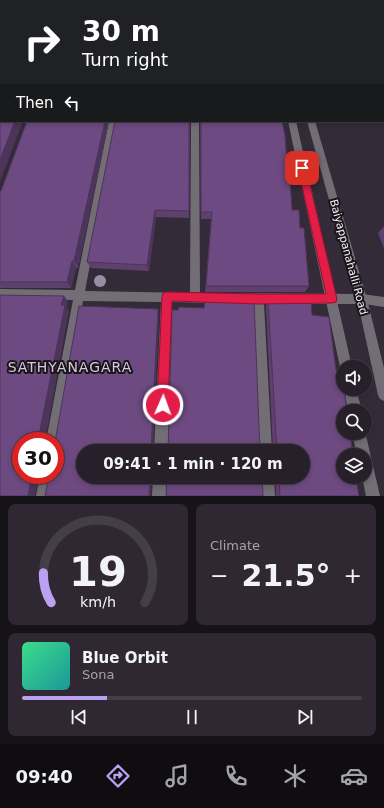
<!DOCTYPE html>
<meta charset="utf-8">
<style>
:root{--surface:#27202b;--page:#2f2833;--text:#f1f3f6;--muted:#a4a3a9;--line:#433e47;--accent:#bca0f2}
body{margin:0;font-family:"DejaVu Sans",sans-serif;background:var(--page);color:var(--text);height:100vh;display:flex;flex-direction:column;font-size:15px;white-space:nowrap}
*{box-sizing:border-box;margin:0}
p{font-size:13px;color:var(--muted)}
.icon{flex:none;width:22px;height:22px;fill:none;stroke:currentColor;stroke-width:2;stroke-linecap:round;stroke-linejoin:round}
.map{position:relative;height:496px;overflow:hidden}
.side{display:flex;flex-direction:column;gap:8px;padding:8px;background:#151218;flex:1}
.side>*{flex:none}
.guide{position:absolute;left:0px;top:0px;width:384px;height:122px;box-shadow:0 2px 6px #0003,0 0 0 1px var(--line);background:#202124;color:#fff;overflow:hidden}
.buttons{position:absolute;left:336px;top:360px;display:grid;gap:8px}
.buttons a{display:grid;place-items:center;width:36px;height:36px;border-radius:50%;background:var(--surface);box-shadow:0 2px 6px #0003,0 0 0 1px var(--line);font-size:20px}
.speed{position:absolute;left:12px;top:432px;display:flex;gap:8px;font-size:20px;font-weight:700;text-align:center}
.speed>*{display:grid;place-content:center;width:52px;height:52px;border-radius:50%;background:var(--surface);box-shadow:0 2px 6px #0003,0 0 0 1px var(--line);line-height:1}
.speed .limit{border:6px solid #d22;background:#fff;color:#111}
.pin{position:absolute;display:grid;place-items:center;width:34px;height:34px;color:#fff;margin:-17px;border-radius:8px;box-shadow:0 2px 6px #0006}
.me{position:absolute;width:44px;margin:-22px;rotate:2deg;stroke-linejoin:round;filter:drop-shadow(0 0 3px #0008)}
.turn{display:flex;align-items:center;gap:14px;height:84px;padding:0 16px;font-size:18px}
.turn .icon{width:52px;height:52px;stroke-width:2.5}
.turn b{display:block;font-size:28px;line-height:34px}
.then{display:flex;align-items:center;height:38px;padding:0 16px;background:#0003;gap:8px;font-size:15px}
.big{font-size:30px;font-weight:800;line-height:1.1}
.side .widget{flex:1;display:flex;flex-direction:column;justify-content:center;gap:6px;min-width:0;padding:0 14px;border-radius:8px;background:var(--page)}
.side .dial{align-items:center;gap:0}
.dial svg{height:104px;overflow:visible;fill:none;stroke:var(--line);stroke-width:7;stroke-linecap:round;text-anchor:middle}
.dial text{fill:var(--text);stroke:none}
.song{display:flex;align-items:center;gap:12px}
.cover{width:48px;height:48px;border-radius:6px;background:linear-gradient(135deg,hsl(150 70% 55%),hsl(180 70% 35%))}
.played{height:4px;border-radius:2px;background:linear-gradient(90deg,var(--accent) 25%,var(--line) 25%)}
.keys{display:flex;justify-content:space-around;direction:ltr}
.heat{display:flex;justify-content:space-between;align-items:center;font-size:22px;direction:ltr}
.side .tiles{flex:1;display:grid;gap:8px;grid-template-columns:1fr 1fr}
.widget:last-child{grid-column:span 2}
.trip{position:absolute;left:76px;top:444px;width:234px;height:40px;border-radius:20px;background:var(--surface);box-shadow:0 2px 6px #0003,0 0 0 1px var(--line);font-weight:800;line-height:40px;text-align:center}
.tabs{display:flex;height:64px;justify-content:space-around;align-items:center;background:#100d11;color:var(--muted)}
.tabs .icon{width:28px;height:28px}
.tabs .selected{color:var(--accent)}
.tabs b{font-size:18px;color:var(--text)}
.map>svg:first-child{display:block}
</style>
<div class="map">
<svg width="384" height="496" viewBox="0 0 384 496">
<rect width="100%" height="100%" fill="#342b39"/>
<g fill="none" stroke-linecap="round" stroke-linejoin="round">
<g fill="#736e76" fill-rule="evenodd">
<path d="M 198,0 L 204,0 L 197,1 Z"/>
<path d="M 357,0 L 363,0 L 364,1 L 358,1 Z"/>
<path d="M 372,0 L 378,0 L 379,1 L 373,1 Z"/>
<path d="M 383,8 L 384,9 L 384,14 L 383,13 Z"/>
<rect x="383" y="22" width="1" height="4"/>
<rect x="383" y="31" width="1" height="5"/>
<path d="M 362,294 L 384,297 L 384,307 L 358,303 L 357,299 L 358,295 Z"/>
</g>
<g fill="#736e76" fill-rule="evenodd">
<path d="M 109,121 L 117,121 L 85,291 L 190,293 L 191,121 L 199,121 L 200,293 L 362,294 L 366,295 L 367,299 L 366,303 L 362,304 L 264,304 L 272,451 L 258,451 L 253,304 L 172,302 L 168,451 L 154,451 L 161,302 L 83,301 L 60,441 L 58,446 L 55,447 L 55,441 L 46,441 L 73,300 L 0,299 L 0,289 L 75,290 Z"/>
<path d="M 40,475 L 54,475 L 50,496 L 36,496 Z"/>
<path d="M 153,477 L 167,477 L 166,496 L 152,496 Z"/>
<path d="M 260,477 L 274,477 L 275,496 L 261,496 Z"/>
</g>
<g fill="#736e76" fill-rule="evenodd">
<rect x="243" y="0" width="6" height="1"/>
<path d="M 257,0 L 263,0 L 264,1 L 258,1 Z"/>
<path d="M 288,121 L 296,121 L 352,367 L 343,367 L 343,372 L 340,367 Z"/>
<path d="M 307,121 L 315,121 L 367,299 L 384,368 L 384,401 L 380,399 L 378,395 L 357,299 Z"/>
<path d="M 344,389 L 356,389 L 362,411 L 348,411 Z"/>
<path d="M 365,431 L 380,496 L 366,496 L 362,477 L 365,477 L 365,455 L 357,455 L 352,433 L 365,433 Z"/>
</g>
</g>
<circle fill="#9b8ca5" cx="100" cy="281" r="6"/>
<g fill="#5e406f">
<path d="M 27,121 L 109,121 L 78,268 L 76,268 L 71,288 L 0,288 L 0,191 L 1,191 Z"/>
<path d="M 190,121 L 189,218 L 156,217 L 149,271 L 91,268 L 87,262 Z"/>
<path d="M 200,121 L 287,164 L 292,210 L 300,228 L 309,286 L 305,292 L 205,292 L 211,219 L 201,219 Z"/>
<path d="M 384,226 L 384,248 L 378,233 Z"/>
<path d="M 268,300 L 312,315 L 336,370 L 359,496 L 276,496 L 275,477 L 303,477 L 303,451 L 273,451 L 266,306 Z"/>
</g>
<g fill="#4c345a">
<path d="M 76,0 L 88,0 L 87,1 L 75,1 Z"/>
<path d="M 0,45 L 1,45 L 1,53 L 0,54 Z"/>
<path d="M 15,121 L 23,121 L 0,182 L 0,160 Z"/>
<path d="M 105,121 L 109,121 L 78,268 L 74,261 Z"/>
<path d="M 155,210 L 156,217 L 149,271 L 147,265 Z"/>
<path d="M 72,261 L 76,268 L 71,288 L 67,282 Z"/>
<path d="M 64,296 L 68,301 L 67,307 L 69,311 L 45,441 L 39,441 L 38,440 L 61,305 Z"/>
<path d="M 158,309 L 159,314 L 153,451 L 151,451 Z"/>
<path d="M 32,475 L 39,475 L 35,496 L 28,496 Z"/>
<path d="M 150,477 L 152,477 L 151,496 L 149,496 Z"/>
</g>
<g fill="#6d4a81" stroke="#4c345a">
<path d="M 0,0 L 76,0 L 75,1 L 1,1 L 1,45 L 0,45 Z"/>
<path d="M 0,94 L 1,94 L 1,121 L 15,121 L 0,160 Z"/>
<path d="M 27,121 L 105,121 L 74,261 L 72,261 L 67,282 L 0,282 L 0,191 L 1,191 Z"/>
<path d="M 115,121 L 189,121 L 189,211 L 155,210 L 147,265 L 87,262 Z"/>
<path d="M 201,121 L 282,121 L 285,135 L 287,164 L 289,164 L 292,210 L 299,210 L 300,228 L 304,228 L 309,286 L 206,286 L 212,212 L 201,212 Z"/>
<path d="M 0,295 L 64,296 L 61,305 L 65,305 L 38,440 L 39,441 L 21,441 L 21,475 L 32,475 L 28,496 L 0,496 Z"/>
<path d="M 205,299 L 254,300 L 260,451 L 168,451 L 172,310 L 178,310 L 179,307 L 204,308 Z"/>
<path d="M 268,300 L 311,300 L 312,315 L 329,317 L 336,370 L 341,371 L 343,382 L 343,389 L 344,389 L 347,411 L 343,411 L 343,433 L 350,433 L 353,455 L 343,455 L 343,477 L 356,477 L 359,496 L 280,496 L 279,477 L 303,477 L 303,451 L 277,451 Z"/>
<path d="M 79,306 L 158,309 L 151,451 L 83,451 L 83,477 L 150,477 L 149,496 L 45,496 L 49,475 L 55,475 L 55,442 Z"/>
<path d="M 167,477 L 262,477 L 263,496 L 166,496 Z"/>
</g>
<path fill="#e11d48" stroke="#92132f" d="M 302,165 L 306,168 L 337,299 L 336,302 L 332,303 L 258,304 L 172,301 L 168,405 L 167,409 L 163,411 L 158,409 L 157,405 L 162,297 L 163,293 L 167,292 L 258,294 L 326,294 L 298,168 Z"/>
<g text-anchor="middle" stroke-width="4" stroke-linejoin="round" paint-order="stroke">
<g font-size="11" fill="#f5eff9" stroke="#19151b">
<text transform="translate(349 257) rotate(75)" y="4">Baiyappanahalli Road</text>
</g>
<g font-size="14" letter-spacing="1" fill="#d6cadd" stroke="#19151b">
<text x="70" y="372">SATHYANAGARA</text>
</g>
</g>
</svg>
<div class="buttons">
<a><svg class="icon" aria-label="sound" viewBox="0 0 24 24"><path d="M4 9h4l5-4v14l-5-4H4zM17 9q2 3 0 6"/></svg></a>
<a><svg class="icon" aria-label="search" viewBox="0 0 24 24"><circle cx="10" cy="10" r="6"/><path d="M15 15l6 6"/></svg></a>
<a><svg class="icon" aria-label="layers" viewBox="0 0 24 24"><path d="M12 4l9 5-9 5-9-5zM3 14l9 5 9-5"/></svg></a>
</div>
<div class="speed"><div class="limit">30</div></div>
<div class="pin" style="left:302px;top:168px;background:#d93025"><svg class="icon" aria-label="arrive" viewBox="0 0 24 24"><path d="M6 21V4h12l-3 4 3 4H6"/></svg></div>
<svg class="me" style="left:163px;top:405px" viewBox="-20 -20 40 40"><circle r="17" fill="#e11d48" stroke="#fff" stroke-width="3"/><path d="M0-11L8 9 0 5-8 9z" fill="#fff"/></svg>
<div class="trip">09:41 · 1 min · 120 m</div>
<div class="guide">
<div class="turn"><svg class="icon" aria-label="right" viewBox="0 0 24 24"><path d="M7 20v-9h11M14 6l5 5-5 5"/></svg><div><b>30 m</b>Turn right</div></div>
<div class="then">Then<svg class="icon" aria-label="left" viewBox="0 0 24 24"><path d="M17 20v-9H6M10 6l-5 5 5 5"/></svg></div>
</div>
</div>
<section class="side">
<div class="tiles">
<div class="widget dial"><svg viewBox="0 0 100 80">
<path d="M14 69A42 42 0 1 1 86 69"/>
<path d="M14 69A42 42 0 0 1 8 46" stroke="#bca0f2"/>
<text x="50" y="56" font-size="32" font-weight="700">19</text>
<text x="50" y="72" font-size="11">km/h</text>
</svg></div>
<div class="widget"><p>Climate</p>
<div class="heat"><a>−</a><b class="big">21.5°</b><a>+</a></div>
</div>
<div class="widget">
<div class="song"><i class="cover"></i><div><b>Blue Orbit</b><p>Sona</p></div></div>
<div class="played"></div>
<div class="keys"><svg class="icon" aria-label="previous" viewBox="0 0 24 24"><path d="M18 5L8 12l10 7zM5 5v14"/></svg><svg class="icon" aria-label="pause" viewBox="0 0 24 24"><path d="M8 5v14M16 5v14"/></svg><svg class="icon" aria-label="next" viewBox="0 0 24 24"><path d="M6 5l10 7-10 7zM19 5v14"/></svg></div>
</div>
</div>
</section>
<nav class="tabs">
<b>09:40</b>
<svg class="icon selected" aria-label="directions" viewBox="0 0 24 24"><path d="M12 3l9 9-9 9-9-9zM9 14v-3h6M13 9l2 2-2 2"/></svg>
<svg class="icon" aria-label="music" viewBox="0 0 24 24"><path d="M9 18V5l10-2v13"/><circle cx="6" cy="18" r="3"/><circle cx="16" cy="16" r="3"/></svg>
<svg class="icon" aria-label="phone" viewBox="0 0 24 24"><path d="M5 4h4l2 5-3 2q2 4 5 5l2-3 5 2v4C11 20 4 13 5 4z"/></svg>
<svg class="icon" aria-label="climate" viewBox="0 0 24 24"><path d="M12 3v18M4 7l16 10M4 17L20 7"/></svg>
<svg class="icon" aria-label="car" viewBox="0 0 24 24"><path d="M5 17H2v-5l4-1 3-4h7l3 4 3 1v5h-3M9 17h6M6 11h13"/><circle cx="7" cy="17" r="2"/><circle cx="17" cy="17" r="2"/></svg>
</nav>
